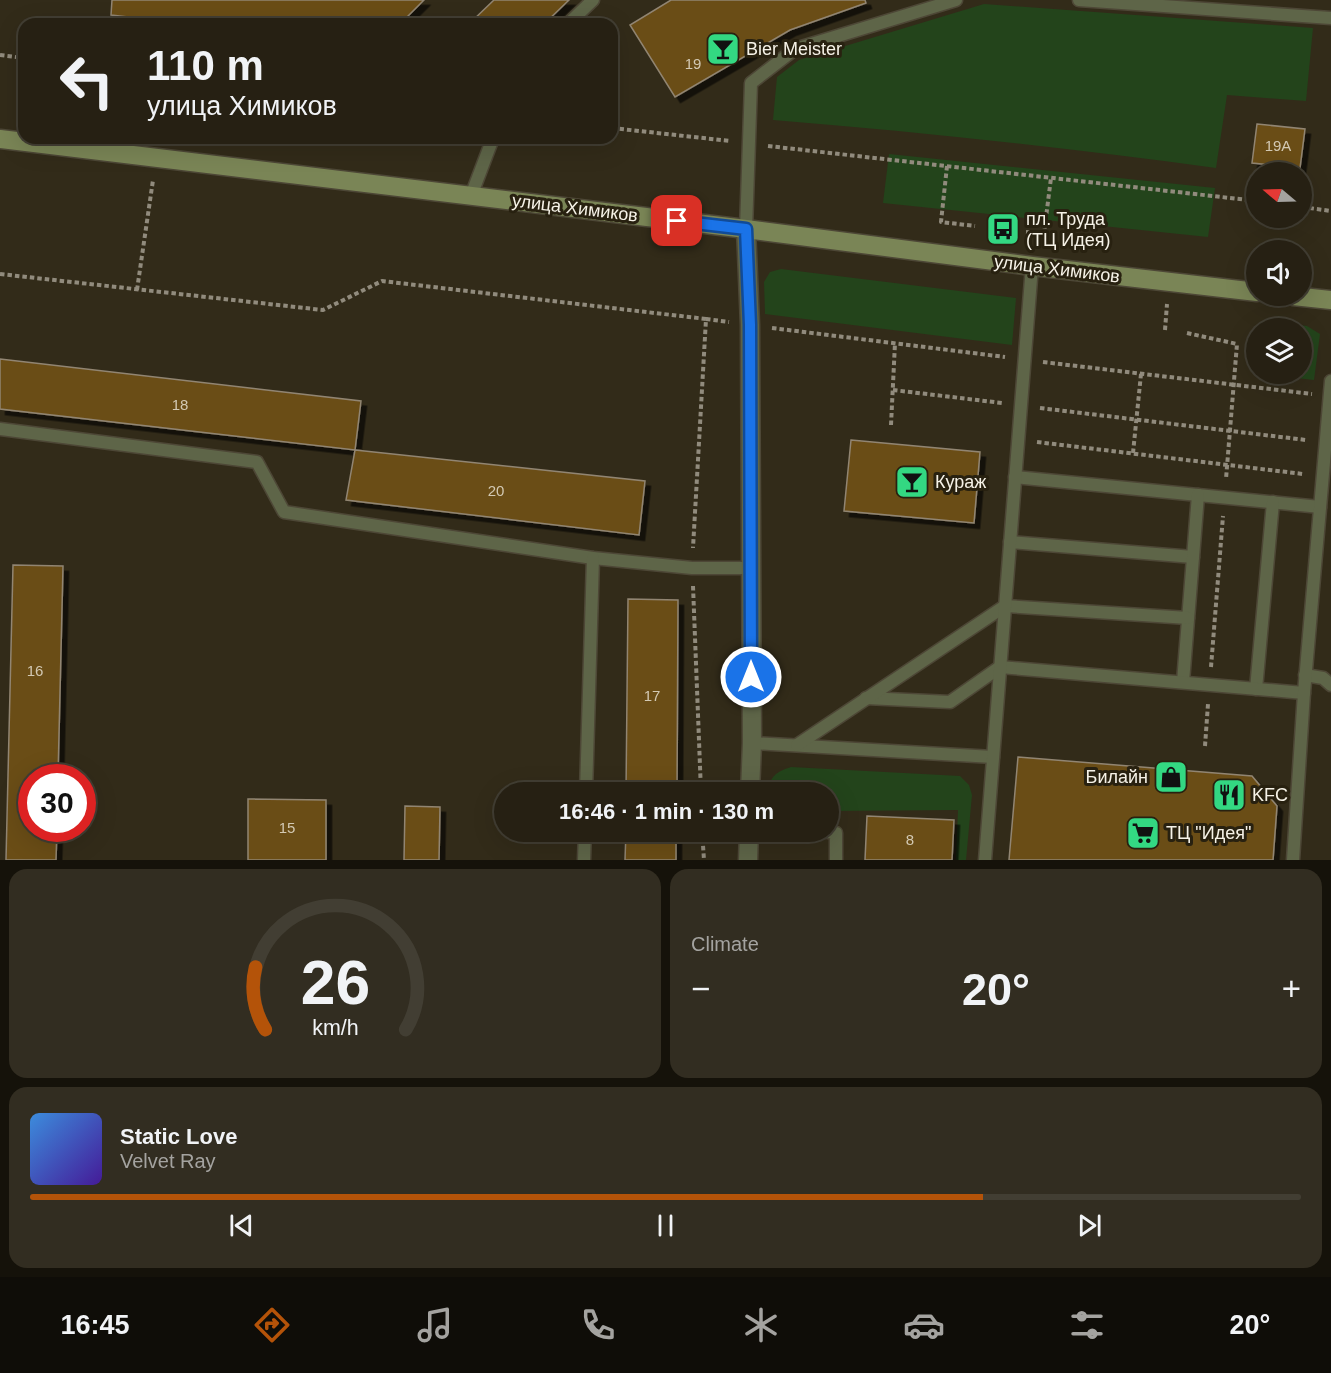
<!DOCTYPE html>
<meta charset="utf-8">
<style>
:root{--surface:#262013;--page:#322d21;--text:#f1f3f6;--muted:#a4a3a0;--line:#423e33;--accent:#b45309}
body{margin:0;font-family:Arial,sans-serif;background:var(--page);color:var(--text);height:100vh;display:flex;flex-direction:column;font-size:22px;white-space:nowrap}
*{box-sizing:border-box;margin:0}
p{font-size:20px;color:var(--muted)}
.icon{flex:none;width:33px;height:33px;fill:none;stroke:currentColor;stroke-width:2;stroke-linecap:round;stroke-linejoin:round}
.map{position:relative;height:860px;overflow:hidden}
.details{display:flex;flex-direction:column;gap:9px;padding:9px;background:#15120a;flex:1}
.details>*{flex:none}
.banner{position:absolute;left:18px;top:18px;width:600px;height:126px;border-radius:18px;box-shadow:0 6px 24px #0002,0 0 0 2px var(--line);background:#262013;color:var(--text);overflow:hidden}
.needle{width:39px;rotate:289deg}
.fabs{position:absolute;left:1246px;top:162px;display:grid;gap:12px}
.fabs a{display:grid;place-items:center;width:66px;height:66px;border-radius:50%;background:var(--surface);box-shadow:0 6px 24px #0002,0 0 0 2px var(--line);font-size:30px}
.speed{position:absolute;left:18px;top:764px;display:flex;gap:12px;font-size:30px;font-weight:700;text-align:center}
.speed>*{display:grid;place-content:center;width:78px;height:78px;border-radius:50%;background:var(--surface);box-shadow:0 6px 24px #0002,0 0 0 2px var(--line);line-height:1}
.speed .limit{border:9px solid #d22;background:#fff;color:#111}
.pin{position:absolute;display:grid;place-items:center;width:51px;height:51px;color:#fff;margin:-26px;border-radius:12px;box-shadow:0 3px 9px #0006}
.me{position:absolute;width:66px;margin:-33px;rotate:0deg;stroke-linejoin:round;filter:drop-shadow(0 0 4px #0008)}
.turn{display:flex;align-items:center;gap:21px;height:126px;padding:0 30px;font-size:27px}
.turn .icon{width:78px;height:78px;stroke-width:2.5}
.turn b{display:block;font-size:42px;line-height:51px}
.big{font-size:45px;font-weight:700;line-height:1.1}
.details .widget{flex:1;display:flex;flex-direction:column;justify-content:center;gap:9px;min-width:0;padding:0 21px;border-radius:18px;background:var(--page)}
.details .dial{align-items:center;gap:0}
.dial svg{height:156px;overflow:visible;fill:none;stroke:var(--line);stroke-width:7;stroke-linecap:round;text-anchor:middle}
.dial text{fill:var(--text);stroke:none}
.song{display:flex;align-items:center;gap:18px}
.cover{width:72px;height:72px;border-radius:9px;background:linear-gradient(135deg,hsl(210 70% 55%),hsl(260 70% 35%))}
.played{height:6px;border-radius:3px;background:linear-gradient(90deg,var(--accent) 75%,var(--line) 75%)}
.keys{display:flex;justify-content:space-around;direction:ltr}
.heat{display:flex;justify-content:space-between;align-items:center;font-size:33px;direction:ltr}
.details .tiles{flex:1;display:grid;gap:9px;grid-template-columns:1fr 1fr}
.widget:last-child{grid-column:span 2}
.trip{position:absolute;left:494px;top:782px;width:345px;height:60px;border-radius:30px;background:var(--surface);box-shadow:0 6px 24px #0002,0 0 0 2px var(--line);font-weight:700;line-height:60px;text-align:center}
.menu{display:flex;height:96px;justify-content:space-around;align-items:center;background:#0f0d08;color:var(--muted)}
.menu .icon{width:42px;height:42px}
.menu .on{color:var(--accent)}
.menu b{font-size:27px;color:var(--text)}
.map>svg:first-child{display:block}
</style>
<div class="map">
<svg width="1331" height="860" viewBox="0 0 1331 860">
<defs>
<filter id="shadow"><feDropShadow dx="5.5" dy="5.5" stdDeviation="0" flood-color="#0009"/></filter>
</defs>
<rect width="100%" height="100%" fill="#322b19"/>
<g fill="#23441b">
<path d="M 984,4 L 1313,28 L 1306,101 L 1227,95 L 1216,168 C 1069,148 921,132 773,120 L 777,77 L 799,60 Z"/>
<path d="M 889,154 L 1215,188 L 1208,237 L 883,203 Z"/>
<path d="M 781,269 L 1016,298 L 1012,345 L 765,314 L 764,282 L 770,272 Z"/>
<path d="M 1266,321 L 1307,326 L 1320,334 L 1314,380 L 1261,374 L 1302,374 L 1302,328 L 1265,328 Z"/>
<path d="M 791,767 L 960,776 L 969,785 L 972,795 L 966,860 L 956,860 L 958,810 L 828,811 L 828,792 L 768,792 C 770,776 776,772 791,767 Z"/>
</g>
<g fill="#6b4d16" stroke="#918572" stroke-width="1.5" filter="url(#shadow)">
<path d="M 112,0 L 424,0 L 400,24 L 189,24 L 111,15 Z"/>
<path d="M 494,0 L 569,0 L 544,24 L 469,24 Z"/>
<path d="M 671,0 L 865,0 L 866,3 L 790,30 L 675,97 L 630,25 Z"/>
<path d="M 1257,124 L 1305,129 L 1300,168 L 1252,163 Z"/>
<path d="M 0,359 L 361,401 L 355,450 L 0,409 Z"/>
<path d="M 851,440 L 980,452 L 974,523 L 844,511 Z"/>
<path d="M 355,450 L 645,481 L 639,535 L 346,500 Z"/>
<path d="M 13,565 L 63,566 L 58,777 L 32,777 L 32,828 L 57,828 L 56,860 L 6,860 Z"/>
<path d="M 628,599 L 678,600 L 677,792 L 626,792 Z"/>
<path d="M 1018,757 L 1252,776 L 1277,806 L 1273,860 L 1009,860 Z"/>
<path d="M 248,799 L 326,800 L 326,860 L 248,860 Z"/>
<path d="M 405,806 L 440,807 L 439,860 L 404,860 Z"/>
<path d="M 867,816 L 954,820 L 952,860 L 865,860 Z"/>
<path d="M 626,831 L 676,831 L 676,860 L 625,860 Z"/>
</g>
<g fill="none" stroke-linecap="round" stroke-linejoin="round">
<g stroke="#4d4736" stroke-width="15">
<g id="lane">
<path d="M 1079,0 L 1331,18"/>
<path d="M 568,24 L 593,0"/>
<path d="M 471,196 L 493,138"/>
<path d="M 746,229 L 751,83 L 795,49 L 956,0"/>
<path d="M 0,429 L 257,462 L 284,512 L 593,558 L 692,568 L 751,568"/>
<path d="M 1015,477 L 1320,507"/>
<path d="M 1010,542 L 1193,557"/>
<path d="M 1305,675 L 1323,678 L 1331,685"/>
<path d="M 1183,682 L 1198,495"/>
<path d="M 1256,689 L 1273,502"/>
<path d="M 866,698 L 950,702 L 1000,667 L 1304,693"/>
<path d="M 752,743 L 993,757"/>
<path d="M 797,745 L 1005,606 L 1188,618"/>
<path d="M 586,792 L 593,558"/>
<path d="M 822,831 L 836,833 L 836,860"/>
<path d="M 584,860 L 585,831"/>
<path d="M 985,860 L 1032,266"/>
<path d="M 1293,860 L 1304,693 L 1331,381"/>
</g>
</g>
<g stroke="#4d4736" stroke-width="21">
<g id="street">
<path d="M 746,229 L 750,325 L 752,743 L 750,792"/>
<path d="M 748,860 L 749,831"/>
</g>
</g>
<g stroke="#4d4736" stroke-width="21">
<g id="secondary">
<path d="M 0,139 L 746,229 L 1032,266 L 1257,292"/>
<path d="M 1293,296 L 1331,300"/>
</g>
</g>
<g stroke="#918b7d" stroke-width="4" stroke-dasharray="4.5 3" stroke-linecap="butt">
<path d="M 0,55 L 24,58"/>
<path d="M 612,128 L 730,141"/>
<path d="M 768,146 L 1257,201"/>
<path d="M 947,166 L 941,222 L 975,226"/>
<path d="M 1302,207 L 1331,211"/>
<path d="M 1026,232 L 1044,233 L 1051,178"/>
<path d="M 1002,240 L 1003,229"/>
<path d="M 0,274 L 323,310 L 382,281 L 706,319 L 693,548"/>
<path d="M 137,290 L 153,180"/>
<path d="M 706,319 L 729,322"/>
<path d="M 772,328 L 1005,357"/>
<path d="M 1165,330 L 1167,304"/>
<path d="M 1187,333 L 1237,344 L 1226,479"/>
<path d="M 1043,362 L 1312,394"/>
<path d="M 893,390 L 1002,403"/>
<path d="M 1040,408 L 1306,440"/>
<path d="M 891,425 L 895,343"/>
<path d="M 1037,442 L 1303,474"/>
<path d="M 1133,453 L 1141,374"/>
<path d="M 693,586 L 701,792"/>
<path d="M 1211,667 L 1223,516"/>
<path d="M 1205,746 L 1208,704"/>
<path d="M 702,831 L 704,860"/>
</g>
<use href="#lane" stroke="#5e6548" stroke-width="12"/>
<use href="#street" stroke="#5e6548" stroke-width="18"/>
<use href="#secondary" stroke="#7a8556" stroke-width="18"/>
</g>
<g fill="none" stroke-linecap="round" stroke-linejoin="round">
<g stroke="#114b97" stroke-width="15">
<path id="route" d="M 677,221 L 746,229 L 750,325 L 751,677"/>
</g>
<use href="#route" stroke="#1a73e8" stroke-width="10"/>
</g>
<defs>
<g id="bar-square" transform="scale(1.725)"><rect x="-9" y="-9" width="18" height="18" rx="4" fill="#33d882" stroke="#282110"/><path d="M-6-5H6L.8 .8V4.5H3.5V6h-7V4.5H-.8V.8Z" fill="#111"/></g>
<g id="bus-square" transform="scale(1.725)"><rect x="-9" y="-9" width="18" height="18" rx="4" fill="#33d882" stroke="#282110"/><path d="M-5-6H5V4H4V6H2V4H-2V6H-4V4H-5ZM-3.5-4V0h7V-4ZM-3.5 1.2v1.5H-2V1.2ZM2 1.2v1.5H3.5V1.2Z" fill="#111"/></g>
<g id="shop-square" transform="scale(1.725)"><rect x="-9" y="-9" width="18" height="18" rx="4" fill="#33d882" stroke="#282110"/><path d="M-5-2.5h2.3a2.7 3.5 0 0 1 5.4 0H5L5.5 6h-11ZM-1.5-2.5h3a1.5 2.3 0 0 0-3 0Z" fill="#111"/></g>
<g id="restaurant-square" transform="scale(1.725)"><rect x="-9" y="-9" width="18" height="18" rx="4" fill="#33d882" stroke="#282110"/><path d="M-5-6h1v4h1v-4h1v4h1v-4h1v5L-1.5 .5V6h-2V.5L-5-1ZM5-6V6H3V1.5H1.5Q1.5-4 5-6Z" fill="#111"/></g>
<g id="supermarket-square" transform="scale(1.725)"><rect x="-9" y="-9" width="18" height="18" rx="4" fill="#33d882" stroke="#282110"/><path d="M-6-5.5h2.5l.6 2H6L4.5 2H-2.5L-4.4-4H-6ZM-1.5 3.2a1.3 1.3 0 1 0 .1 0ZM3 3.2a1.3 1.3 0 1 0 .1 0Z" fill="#111"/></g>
</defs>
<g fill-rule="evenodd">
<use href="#bar-square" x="723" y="49"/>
<use href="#bus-square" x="1003" y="229"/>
<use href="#bar-square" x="912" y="482"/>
<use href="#shop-square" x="1171" y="777"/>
<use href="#restaurant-square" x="1229" y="795"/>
<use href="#supermarket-square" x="1143" y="833"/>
</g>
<g text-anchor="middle" stroke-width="6" stroke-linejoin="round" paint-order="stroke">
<g font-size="15" fill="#d3c9b3">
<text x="693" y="69">19</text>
<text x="1278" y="151">19А</text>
<text x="180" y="410">18</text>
<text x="496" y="496">20</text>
<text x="35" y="676">16</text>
<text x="652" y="701">17</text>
<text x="287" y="833">15</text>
<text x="910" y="845">8</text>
</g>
<g font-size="18" fill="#f6f2e7" stroke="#282110" text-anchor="start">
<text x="746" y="55">Bier Meister</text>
<text x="1026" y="225">пл. Труда<tspan x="1026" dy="21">(ТЦ Идея)</tspan></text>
<text x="935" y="488">Кураж</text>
<text x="1148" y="783" text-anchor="end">Билайн</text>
<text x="1252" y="801">KFC</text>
<text x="1166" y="839">ТЦ "Идея"</text>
</g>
<g font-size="18" fill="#f6f2e7" stroke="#282110">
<text transform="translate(575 208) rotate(7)" y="6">улица Химиков</text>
<text transform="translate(1057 269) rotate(7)" y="6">улица Химиков</text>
</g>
</g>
</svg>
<div class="fabs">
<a><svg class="needle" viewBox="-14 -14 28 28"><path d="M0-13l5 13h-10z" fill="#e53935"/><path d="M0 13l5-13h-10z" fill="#a4a3a0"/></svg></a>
<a><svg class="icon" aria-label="sound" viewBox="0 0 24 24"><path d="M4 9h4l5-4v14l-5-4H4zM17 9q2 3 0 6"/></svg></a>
<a><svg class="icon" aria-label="layers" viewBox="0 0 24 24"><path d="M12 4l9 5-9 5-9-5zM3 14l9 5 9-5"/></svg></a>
</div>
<div class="speed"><div class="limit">30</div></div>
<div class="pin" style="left:677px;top:221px;background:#d93025"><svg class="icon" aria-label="arrive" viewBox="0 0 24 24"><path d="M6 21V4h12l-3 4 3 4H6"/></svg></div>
<svg class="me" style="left:751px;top:677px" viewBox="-20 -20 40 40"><circle r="17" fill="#1a73e8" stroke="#fff" stroke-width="3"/><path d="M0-11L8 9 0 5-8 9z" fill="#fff"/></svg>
<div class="trip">16:46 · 1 min · 130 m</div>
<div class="banner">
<div class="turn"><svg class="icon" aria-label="left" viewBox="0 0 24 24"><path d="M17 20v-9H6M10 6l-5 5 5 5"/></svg><div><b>110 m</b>улица Химиков</div></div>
</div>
</div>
<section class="details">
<div class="tiles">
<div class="widget dial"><svg viewBox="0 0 100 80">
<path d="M14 69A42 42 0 1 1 86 69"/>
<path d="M14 69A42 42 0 0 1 9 37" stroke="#b45309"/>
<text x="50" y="56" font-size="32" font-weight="700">26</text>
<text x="50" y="72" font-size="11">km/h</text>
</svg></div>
<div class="widget"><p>Climate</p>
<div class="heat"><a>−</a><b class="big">20°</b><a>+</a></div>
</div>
<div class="widget">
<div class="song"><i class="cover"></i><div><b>Static Love</b><p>Velvet Ray</p></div></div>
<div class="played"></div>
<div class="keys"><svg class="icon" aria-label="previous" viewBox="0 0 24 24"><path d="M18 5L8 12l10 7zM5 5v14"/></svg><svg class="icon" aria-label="pause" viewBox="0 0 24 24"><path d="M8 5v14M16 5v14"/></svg><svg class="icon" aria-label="next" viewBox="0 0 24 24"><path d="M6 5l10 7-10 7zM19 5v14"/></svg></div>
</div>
</div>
</section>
<nav class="menu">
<b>16:45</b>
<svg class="icon on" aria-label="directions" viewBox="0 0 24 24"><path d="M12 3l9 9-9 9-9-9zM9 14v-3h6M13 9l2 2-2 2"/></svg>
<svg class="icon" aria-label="music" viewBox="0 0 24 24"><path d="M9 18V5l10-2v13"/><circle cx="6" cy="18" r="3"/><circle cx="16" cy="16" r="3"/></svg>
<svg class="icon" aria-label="phone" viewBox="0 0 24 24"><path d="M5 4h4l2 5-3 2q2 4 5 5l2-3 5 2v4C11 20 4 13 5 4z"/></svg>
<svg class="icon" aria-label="climate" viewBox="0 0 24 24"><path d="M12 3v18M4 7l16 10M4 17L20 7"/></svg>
<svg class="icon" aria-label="car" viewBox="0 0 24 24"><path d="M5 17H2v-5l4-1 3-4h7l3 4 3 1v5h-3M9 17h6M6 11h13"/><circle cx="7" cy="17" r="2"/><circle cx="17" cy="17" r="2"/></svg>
<svg class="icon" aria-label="filters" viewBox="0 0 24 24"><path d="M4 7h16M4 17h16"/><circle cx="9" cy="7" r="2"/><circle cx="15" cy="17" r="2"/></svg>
<b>20°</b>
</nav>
